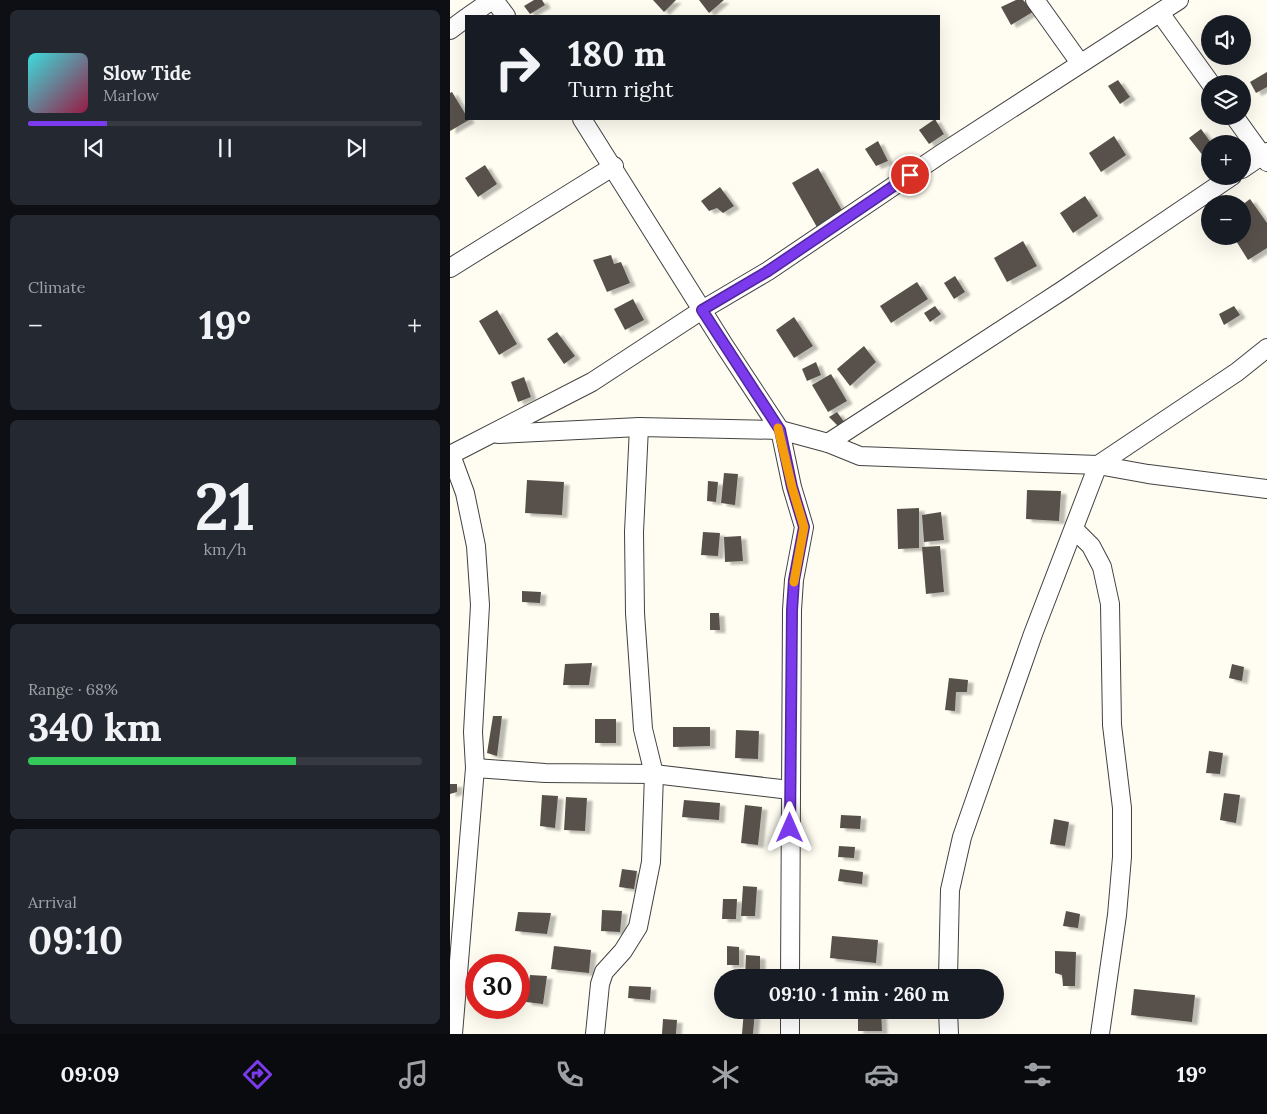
<!DOCTYPE html>
<meta charset="utf-8">
<style>
:root{--surface:#171b24;--page:#242831;--text:#f1f3f6;--muted:#9ea1a6;--line:#363941;--accent:#7c3aed}
body{margin:0;font-family:Lora,serif;background:var(--page);color:var(--text);height:100vh;display:flex;flex-direction:column;font-size:19px;white-space:nowrap}
*{box-sizing:border-box;margin:0}
p{font-size:16px;color:var(--muted)}
.icon{flex:none;width:28px;height:28px;fill:none;stroke:currentColor;stroke-width:2;stroke-linecap:round;stroke-linejoin:round}
.map{position:relative;flex:1;overflow:hidden}
.details{display:flex;flex-direction:column;gap:10px;padding:10px;background:#0d0f14;width:450px}
.details>*{flex:none}
.hud{position:absolute;left:15px;top:15px;width:475px;height:105px;border-radius:0px;box-shadow:0 5px 20px #0002;background:#171b24;color:var(--text);overflow:hidden}
.fabs{position:absolute;left:751px;top:15px;display:grid;gap:10px}
.fabs a{display:grid;place-items:center;width:50px;height:50px;border-radius:50%;background:var(--surface);box-shadow:0 5px 20px #0002;font-size:25px}
.speed{position:absolute;left:15px;top:954px;display:flex;gap:10px;font-size:25px;font-weight:700;text-align:center}
.speed>*{display:grid;place-content:center;width:65px;height:65px;border-radius:50%;background:var(--surface);box-shadow:0 5px 20px #0002;line-height:1}
.speed .limit{border:8px solid #d22;background:#fff;color:#111}
.pin{position:absolute;display:grid;place-items:center;width:42px;height:42px;color:#fff;margin:-21px;border:2px solid #fff;border-radius:50%;box-shadow:0 1px 5px #0007}
.me{position:absolute;width:55px;margin:-28px;rotate:0deg;stroke-linejoin:round;filter:drop-shadow(0 0 4px #0008)}
.turn{display:flex;align-items:center;gap:18px;height:105px;padding:0 20px;font-size:22px}
.turn .icon{width:65px;height:65px;stroke-width:2.5}
.turn b{display:block;font-size:35px;line-height:42px}
.big{font-size:38px;font-weight:800;line-height:1.1}
.details .widget{flex:1;display:flex;flex-direction:column;justify-content:center;gap:8px;min-width:0;padding:0 18px;border-radius:8px;background:var(--page)}
.details .dial{align-items:center;gap:0}
.dial b{font-size:65px;line-height:1}
.song{display:flex;align-items:center;gap:15px}
.cover{width:60px;height:60px;border-radius:8px;background:linear-gradient(135deg,hsl(180 70% 55%),hsl(340 70% 35%))}
.played{height:5px;border-radius:2px;background:linear-gradient(90deg,var(--accent) 20%,var(--line) 20%)}
.keys{display:flex;justify-content:space-around;direction:ltr}
.heat{display:flex;justify-content:space-between;align-items:center;font-size:28px;direction:ltr}
.charge{height:8px;border-radius:4px;background:linear-gradient(90deg,#34c759 68%,var(--line) 0)}
.trip{position:absolute;left:264px;top:969px;width:290px;height:50px;border-radius:25px;background:var(--surface);box-shadow:0 5px 20px #0002;font-weight:800;line-height:50px;text-align:center}
.menu{display:flex;height:80px;justify-content:space-around;align-items:center;background:#090b0e;color:var(--muted)}
.menu .icon{width:35px;height:35px}
.menu .active{color:var(--accent)}
.menu b{font-size:22px;color:var(--text)}
main{display:flex;flex:1;min-height:0}
.map>svg:first-child{display:block}
</style>
<main>
<section class="details">
<div class="widget">
<div class="song"><i class="cover"></i><div><b>Slow Tide</b><p>Marlow</p></div></div>
<div class="played"></div>
<div class="keys"><svg class="icon" aria-label="previous" viewBox="0 0 24 24"><path d="M18 5L8 12l10 7zM5 5v14"/></svg><svg class="icon" aria-label="pause" viewBox="0 0 24 24"><path d="M8 5v14M16 5v14"/></svg><svg class="icon" aria-label="next" viewBox="0 0 24 24"><path d="M6 5l10 7-10 7zM19 5v14"/></svg></div>
</div>
<div class="widget"><p>Climate</p>
<div class="heat"><a>−</a><b class="big">19°</b><a>+</a></div>
</div>
<div class="widget dial"><b>21</b><p>km/h</p></div>
<div class="widget"><p>Range · 68%</p><b class="big">340 km</b><div class="charge"></div></div>
<div class="widget"><p>Arrival</p><b class="big">09:10</b></div>
</section>
<div class="map">
<svg width="817" height="1034" viewBox="0 0 817 1034">
<defs>
<filter id="shadow"><feDropShadow dx="5.5" dy="3" stdDeviation="1" flood-color="#0004"/></filter>
</defs>
<rect width="100%" height="100%" fill="#fffdf1"/>
<g fill="#58514b" filter="url(#shadow)">
<path d="M 84,0 L 92,0 L 95,5 L 80,14 L 74,6 Z"/>
<path d="M 203,0 L 226,0 L 214,12 Z"/>
<path d="M 249,0 L 274,0 L 259,13 Z"/>
<path d="M 566,0 L 573,0 L 576,3 L 581,2 L 586,10 L 561,25 L 551,7 Z"/>
<path d="M 817,72 L 817,87 L 806,93 L 800,82 Z"/>
<path d="M 668,80 L 680,97 L 670,104 L 658,86 Z"/>
<path d="M 2,92 L 19,120 L 0,131 L 0,93 Z"/>
<path d="M 485,119 L 494,134 L 479,144 L 469,130 Z"/>
<path d="M 751,129 L 762,144 L 760,144 L 760,152 L 754,157 L 739,138 Z"/>
<path d="M 664,136 L 676,155 L 651,172 L 639,153 Z"/>
<path d="M 428,141 L 438,161 L 426,166 L 415,149 Z"/>
<path d="M 35,165 L 47,184 L 28,197 L 15,178 Z"/>
<path d="M 368,168 L 394,214 L 368,229 L 342,183 Z"/>
<path d="M 270,187 L 284,206 L 273,213 L 267,208 L 259,211 L 251,201 Z"/>
<path d="M 635,196 L 648,216 L 623,233 L 610,213 Z"/>
<path d="M 800,199 L 817,223 L 817,248 L 798,260 L 783,236 L 792,236 L 792,205 Z"/>
<path d="M 573,241 L 587,266 L 557,282 L 544,258 Z"/>
<path d="M 161,255 L 164,264 L 171,262 L 180,283 L 157,292 L 143,260 Z"/>
<path d="M 505,276 L 515,292 L 504,299 L 494,283 Z"/>
<path d="M 467,282 L 478,299 L 441,323 L 430,306 Z"/>
<path d="M 183,299 L 194,320 L 175,330 L 164,309 Z"/>
<path d="M 485,306 L 491,314 L 480,322 L 474,313 Z"/>
<path d="M 784,306 L 790,315 L 774,325 L 769,314 Z"/>
<path d="M 47,310 L 67,344 L 49,355 L 29,321 Z"/>
<path d="M 344,317 L 363,346 L 344,358 L 326,330 Z"/>
<path d="M 107,332 L 125,356 L 114,364 L 97,339 Z"/>
<path d="M 414,346 L 426,362 L 400,386 L 387,369 Z"/>
<path d="M 366,362 L 371,375 L 357,381 L 352,369 Z"/>
<path d="M 381,374 L 397,401 L 378,412 L 362,385 Z"/>
<path d="M 74,377 L 81,397 L 68,402 L 61,382 Z"/>
<path d="M 387,412 L 395,423 L 388,426 L 379,417 Z"/>
<path d="M 274,473 L 288,474 L 285,505 L 271,503 Z"/>
<path d="M 77,480 L 114,482 L 112,515 L 75,513 Z"/>
<path d="M 258,481 L 268,482 L 266,502 L 257,501 Z"/>
<path d="M 577,490 L 611,491 L 609,521 L 576,519 Z"/>
<path d="M 469,508 L 469,548 L 448,549 L 447,509 Z"/>
<path d="M 491,512 L 494,540 L 474,542 L 472,515 Z"/>
<path d="M 253,532 L 270,533 L 268,556 L 251,555 Z"/>
<path d="M 291,536 L 293,561 L 275,562 L 274,537 Z"/>
<path d="M 490,546 L 494,592 L 476,594 L 472,547 Z"/>
<path d="M 72,591 L 91,592 L 90,603 L 72,602 Z"/>
<path d="M 260,613 L 269,613 L 270,630 L 260,630 Z"/>
<path d="M 142,663 L 139,685 L 113,685 L 115,664 Z"/>
<path d="M 782,664 L 794,667 L 792,681 L 779,678 Z"/>
<path d="M 499,678 L 518,680 L 517,692 L 506,692 L 505,711 L 495,710 Z"/>
<path d="M 43,716 L 52,716 L 47,756 L 37,753 Z"/>
<rect x="145" y="719" width="21" height="24"/>
<path d="M 223,727 L 260,727 L 260,746 L 223,747 Z"/>
<path d="M 286,730 L 309,731 L 308,759 L 285,758 Z"/>
<path d="M 759,751 L 773,753 L 770,774 L 756,773 Z"/>
<path d="M 0,784 L 7,784 L 7,792 L 0,794 Z"/>
<path d="M 774,793 L 790,795 L 786,823 L 770,820 Z"/>
<path d="M 92,795 L 108,796 L 105,828 L 90,826 Z"/>
<path d="M 116,797 L 137,798 L 135,831 L 114,830 Z"/>
<path d="M 234,800 L 270,803 L 269,820 L 232,817 Z"/>
<path d="M 295,805 L 312,807 L 308,845 L 291,843 Z"/>
<path d="M 391,815 L 411,816 L 410,829 L 390,828 Z"/>
<path d="M 604,819 L 619,822 L 615,846 L 600,844 Z"/>
<path d="M 389,846 L 405,847 L 404,858 L 388,857 Z"/>
<path d="M 172,869 L 187,871 L 184,889 L 169,887 Z"/>
<path d="M 390,869 L 413,872 L 412,884 L 388,881 Z"/>
<path d="M 293,886 L 307,887 L 305,916 L 291,916 Z"/>
<path d="M 273,899 L 287,899 L 286,919 L 272,919 Z"/>
<path d="M 152,910 L 172,911 L 170,932 L 151,931 Z"/>
<path d="M 616,911 L 630,914 L 628,928 L 613,926 Z"/>
<path d="M 68,912 L 101,913 L 97,934 L 65,931 Z"/>
<path d="M 382,936 L 428,940 L 426,963 L 380,958 Z"/>
<path d="M 104,946 L 141,950 L 139,973 L 101,969 Z"/>
<path d="M 277,946 L 289,947 L 289,965 L 277,965 Z"/>
<path d="M 605,951 L 626,952 L 625,986 L 613,986 L 612,975 L 605,973 Z"/>
<path d="M 296,955 L 310,956 L 310,978 L 295,978 Z"/>
<path d="M 80,975 L 97,976 L 93,1004 L 76,1002 Z"/>
<path d="M 179,986 L 201,987 L 200,1000 L 178,998 Z"/>
<path d="M 684,989 L 745,995 L 742,1022 L 681,1015 Z"/>
<path d="M 294,1010 L 305,1010 L 303,1034 L 292,1034 Z"/>
<path d="M 408,1010 L 431,1010 L 432,1031 L 408,1031 Z"/>
<path d="M 213,1019 L 227,1020 L 226,1034 L 212,1034 Z"/>
</g>
<g fill="none" stroke-linecap="round" stroke-linejoin="round">
<g stroke="#424242" stroke-width="20">
<g id="street">
<path d="M 44,0 L 56,16"/>
<path d="M 585,0 L 630,63"/>
<path d="M 710,13 L 761,84"/>
<path d="M 19,16 L 42,0"/>
<path d="M 0,30 L 16,18"/>
<path d="M 784,116 L 817,162"/>
<path d="M 132,119 L 274,345 L 330,430 L 342,487 L 354,527 L 344,580 L 342,610 L 340,978"/>
<path d="M 792,169 L 817,152"/>
<path d="M 0,268 L 164,166"/>
<path d="M 48,434 L 189,427 L 330,430 L 378,443 L 410,456 L 648,465 L 698,474 L 817,489"/>
<path d="M 378,443 L 613,290 L 782,176"/>
<path d="M 0,455 L 142,382 L 252,310 L 318,271 L 491,154 L 729,0"/>
<path d="M 1,455 L 15,493 L 26,546 L 30,605 L 23,732 L 25,768 L 3,1034"/>
<path d="M 624,529 L 641,546 L 652,567 L 660,604 L 662,725 L 672,808 L 672,857 L 667,915 L 650,1034"/>
<path d="M 25,768 L 95,773 L 204,774 L 340,790"/>
<path d="M 498,978 L 500,890 L 512,837 L 583,634 L 648,465 L 787,372 L 817,348"/>
<path d="M 340,1010 L 340,1034"/>
<path d="M 498,1010 L 499,1034"/>
<path d="M 145,1034 L 150,984 L 154,972 L 173,951 L 188,927 L 201,862 L 204,774 L 193,729 L 185,613 L 184,532 L 189,427"/>
</g>
</g>
<use href="#street" stroke="#fff" stroke-width="18"/>
</g>
<g fill="none" stroke-linecap="round" stroke-linejoin="round">
<g stroke="#51269a" stroke-width="12">
<path id="route" d="M 340,828 L 342,610 L 344,580 L 354,527 L 342,487 L 330,430 L 252,310 L 318,271 L 460,175"/>
</g>
<use href="#route" stroke="#7c3aed" stroke-width="9"/>
<path stroke="#f59e0b" stroke-width="9" d="M 328,428 L 342,487 L 354,527 L 344,582"/>
</g>
</svg>
<div class="fabs">
<a><svg class="icon" aria-label="sound" viewBox="0 0 24 24"><path d="M4 9h4l5-4v14l-5-4H4zM17 9q2 3 0 6"/></svg></a>
<a><svg class="icon" aria-label="layers" viewBox="0 0 24 24"><path d="M12 4l9 5-9 5-9-5zM3 14l9 5 9-5"/></svg></a>
<a>+</a>
<a>−</a>
</div>
<div class="speed"><div class="limit">30</div></div>
<div class="pin" style="left:460px;top:175px;background:#d93025"><svg class="icon" aria-label="arrive" viewBox="0 0 24 24"><path d="M6 21V4h12l-3 4 3 4H6"/></svg></div>
<svg class="me" style="left:340px;top:828px" viewBox="-20 -20 40 40"><path d="M0-17L14 15 0 8-14 15z" fill="#7c3aed" stroke="#fff" stroke-width="4"/></svg>
<div class="trip">09:10 · 1 min · 260 m</div>
<div class="hud">
<div class="turn"><svg class="icon" aria-label="right" viewBox="0 0 24 24"><path d="M7 20v-9h11M14 6l5 5-5 5"/></svg><div><b>180 m</b>Turn right</div></div>
</div>
</div>
</main>
<nav class="menu">
<b>09:09</b>
<svg class="icon active" aria-label="directions" viewBox="0 0 24 24"><path d="M12 3l9 9-9 9-9-9zM9 14v-3h6M13 9l2 2-2 2"/></svg>
<svg class="icon" aria-label="music" viewBox="0 0 24 24"><path d="M9 18V5l10-2v13"/><circle cx="6" cy="18" r="3"/><circle cx="16" cy="16" r="3"/></svg>
<svg class="icon" aria-label="phone" viewBox="0 0 24 24"><path d="M5 4h4l2 5-3 2q2 4 5 5l2-3 5 2v4C11 20 4 13 5 4z"/></svg>
<svg class="icon" aria-label="climate" viewBox="0 0 24 24"><path d="M12 3v18M4 7l16 10M4 17L20 7"/></svg>
<svg class="icon" aria-label="car" viewBox="0 0 24 24"><path d="M5 17H2v-5l4-1 3-4h7l3 4 3 1v5h-3M9 17h6M6 11h13"/><circle cx="7" cy="17" r="2"/><circle cx="17" cy="17" r="2"/></svg>
<svg class="icon" aria-label="filters" viewBox="0 0 24 24"><path d="M4 7h16M4 17h16"/><circle cx="9" cy="7" r="2"/><circle cx="15" cy="17" r="2"/></svg>
<b>19°</b>
</nav>
